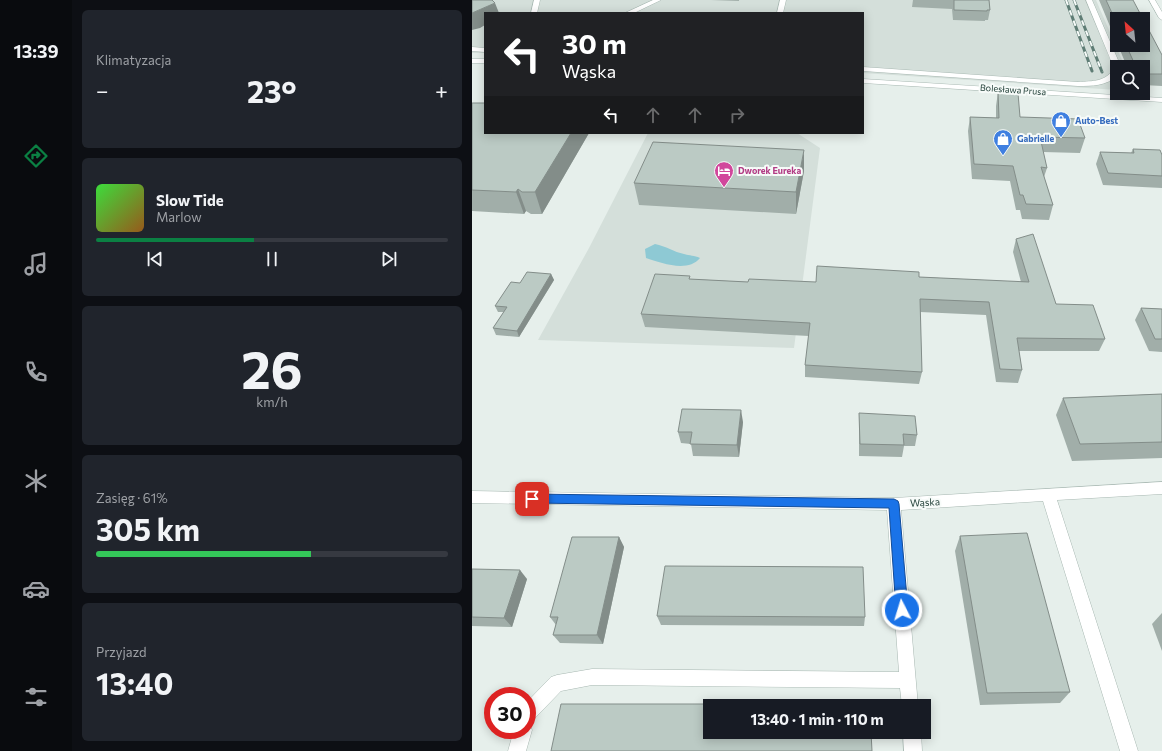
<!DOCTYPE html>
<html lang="pl">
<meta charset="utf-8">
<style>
:root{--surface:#171b24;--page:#20242c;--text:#f1f3f6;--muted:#9ea1a6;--line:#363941;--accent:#0b8043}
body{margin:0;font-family:Commissioner,sans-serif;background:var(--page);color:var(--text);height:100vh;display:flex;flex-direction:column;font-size:15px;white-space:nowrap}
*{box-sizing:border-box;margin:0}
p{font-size:13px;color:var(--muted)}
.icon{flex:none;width:22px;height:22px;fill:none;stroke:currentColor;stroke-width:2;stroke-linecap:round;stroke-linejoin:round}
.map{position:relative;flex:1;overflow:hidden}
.side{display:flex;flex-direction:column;gap:10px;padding:10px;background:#0d0f14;width:400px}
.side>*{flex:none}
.banner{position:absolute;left:12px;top:12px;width:380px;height:122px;border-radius:0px;box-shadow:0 2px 10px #0003;background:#202124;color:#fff;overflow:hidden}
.needle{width:26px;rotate:333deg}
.tools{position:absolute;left:638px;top:12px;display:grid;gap:8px}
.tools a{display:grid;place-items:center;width:40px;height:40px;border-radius:0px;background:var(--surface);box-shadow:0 2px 10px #0003;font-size:20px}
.speed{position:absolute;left:12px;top:687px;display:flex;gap:8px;font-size:20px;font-weight:700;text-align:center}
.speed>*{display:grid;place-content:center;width:52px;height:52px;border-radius:50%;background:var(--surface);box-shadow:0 2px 10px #0003;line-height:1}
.speed .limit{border:6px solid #d22;background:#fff;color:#111}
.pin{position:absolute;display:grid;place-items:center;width:34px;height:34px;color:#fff;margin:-17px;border-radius:8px;box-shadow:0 2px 6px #0006}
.me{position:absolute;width:44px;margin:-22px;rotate:355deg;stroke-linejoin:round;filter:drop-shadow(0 0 3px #0008)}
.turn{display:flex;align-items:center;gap:14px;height:84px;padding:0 12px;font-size:18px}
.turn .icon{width:52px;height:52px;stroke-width:2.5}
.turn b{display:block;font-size:28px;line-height:34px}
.lanes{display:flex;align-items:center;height:38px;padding:0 12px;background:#0003;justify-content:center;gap:20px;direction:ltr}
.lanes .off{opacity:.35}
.big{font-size:30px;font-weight:700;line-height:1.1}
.side .tile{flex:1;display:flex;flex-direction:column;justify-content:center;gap:6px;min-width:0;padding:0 14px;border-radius:6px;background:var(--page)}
.side .dial{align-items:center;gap:0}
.dial b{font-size:52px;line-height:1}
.song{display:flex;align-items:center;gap:12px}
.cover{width:48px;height:48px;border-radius:6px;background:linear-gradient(135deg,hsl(120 70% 55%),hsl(30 70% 35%))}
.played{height:4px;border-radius:2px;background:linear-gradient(90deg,var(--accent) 45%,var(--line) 45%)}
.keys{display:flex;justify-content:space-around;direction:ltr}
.heat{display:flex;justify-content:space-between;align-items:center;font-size:22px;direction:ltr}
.charge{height:6px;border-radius:3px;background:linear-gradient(90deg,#34c759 61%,var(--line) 0)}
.trip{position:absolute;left:231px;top:699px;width:228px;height:40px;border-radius:0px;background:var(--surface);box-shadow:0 2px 10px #0003;font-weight:700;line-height:40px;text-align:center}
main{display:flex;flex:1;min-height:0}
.dock{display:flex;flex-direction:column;width:72px;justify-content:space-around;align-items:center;background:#090b0e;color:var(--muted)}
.dock .icon{width:28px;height:28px}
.dock .selected{color:var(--accent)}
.dock b{font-size:18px;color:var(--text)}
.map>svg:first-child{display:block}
</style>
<main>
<nav class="dock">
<b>13:39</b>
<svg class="icon selected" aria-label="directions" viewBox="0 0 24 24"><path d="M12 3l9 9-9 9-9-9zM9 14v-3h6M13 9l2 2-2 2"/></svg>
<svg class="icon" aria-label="music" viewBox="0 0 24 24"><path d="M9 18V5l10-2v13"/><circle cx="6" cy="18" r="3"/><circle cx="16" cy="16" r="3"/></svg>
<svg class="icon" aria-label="phone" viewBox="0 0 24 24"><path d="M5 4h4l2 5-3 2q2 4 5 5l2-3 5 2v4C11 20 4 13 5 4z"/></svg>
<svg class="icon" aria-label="climate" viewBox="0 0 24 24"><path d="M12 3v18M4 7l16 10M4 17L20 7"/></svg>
<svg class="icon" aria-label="car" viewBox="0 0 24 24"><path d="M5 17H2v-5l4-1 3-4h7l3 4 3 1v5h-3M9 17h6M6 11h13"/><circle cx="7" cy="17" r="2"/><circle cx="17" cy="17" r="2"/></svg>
<svg class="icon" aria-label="filters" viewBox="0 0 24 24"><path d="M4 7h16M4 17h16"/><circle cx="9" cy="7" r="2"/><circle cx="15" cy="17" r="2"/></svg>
</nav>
<section class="side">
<div class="tile"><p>Klimatyzacja</p>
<div class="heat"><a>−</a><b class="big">23°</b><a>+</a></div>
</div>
<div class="tile">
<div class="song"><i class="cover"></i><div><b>Slow Tide</b><p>Marlow</p></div></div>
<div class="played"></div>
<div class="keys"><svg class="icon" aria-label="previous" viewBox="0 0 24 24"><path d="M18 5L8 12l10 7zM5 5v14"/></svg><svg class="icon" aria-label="pause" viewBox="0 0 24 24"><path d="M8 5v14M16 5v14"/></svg><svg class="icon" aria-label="next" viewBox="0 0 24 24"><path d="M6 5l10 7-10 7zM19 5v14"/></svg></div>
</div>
<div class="tile dial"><b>26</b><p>km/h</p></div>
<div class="tile"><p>Zasięg · 61%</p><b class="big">305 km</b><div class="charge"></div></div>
<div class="tile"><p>Przyjazd</p><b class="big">13:40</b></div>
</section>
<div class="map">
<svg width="690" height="751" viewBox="0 0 690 751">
<rect width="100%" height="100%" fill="#e6efeb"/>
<g fill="#d4dfda">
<path d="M 0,0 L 624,0 L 653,67 L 645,67 L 645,90 L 391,73 L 391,13 L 13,13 L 13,53 L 0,53 Z"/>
<path d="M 176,133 L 325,133 L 348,148 L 322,348 L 66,340 L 117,248 Z"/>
</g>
<path fill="#8ec9d4" d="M 183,244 C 194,246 202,252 212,254 C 218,256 222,255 228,258 C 216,273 189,263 174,258 L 173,249 Z"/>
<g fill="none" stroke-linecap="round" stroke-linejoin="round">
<g stroke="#a8b8b2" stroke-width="1">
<g id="lane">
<path d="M 62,0 L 68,0 L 65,13 L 59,13 Z"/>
<path d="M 181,0 L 189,0 L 162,13 L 153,13 Z"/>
<path d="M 308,0 L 314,0 L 311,13 L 305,13 Z"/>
<path d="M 614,0 L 620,0 L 649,67 L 645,67 L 645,76 C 634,86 620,86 606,86 L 391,71 L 391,67 L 606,82 C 621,81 634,82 642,68 Z"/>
<path d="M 0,47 L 13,48 L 13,52 L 0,51 Z"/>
</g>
</g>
<g stroke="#a8b8b2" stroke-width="1">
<g id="street">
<path d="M 677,0 L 683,0 L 690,12 L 690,20 L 687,18 Z"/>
<rect x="0" y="59" width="13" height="4"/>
<path d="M 391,79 L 690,98 L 690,102 L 391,83 Z"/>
<path d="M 690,482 L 690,494 L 585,500 L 666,751 L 648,751 L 571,501 L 429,510 L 446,706 L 430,706 L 428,688 L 120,685 L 89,691 L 61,720 L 55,723 L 55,702 L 79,677 L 85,675 L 120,669 L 427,672 L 415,510 L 0,503 L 0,491 L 422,498 Z"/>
<path d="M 55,723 L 57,724 L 60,730 L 54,751 L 36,751 L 42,730 L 55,730 Z"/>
<path d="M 431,732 L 449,732 L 450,751 L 432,751 Z"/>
</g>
</g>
<use href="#lane" fill="#fff" fill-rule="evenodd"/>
<use href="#street" fill="#fff" fill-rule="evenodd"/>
<g stroke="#5f7d75" stroke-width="3">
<g id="rail">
<path d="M 594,0 L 620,71"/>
<path d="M 602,0 L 630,72"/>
</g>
</g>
<use href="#rail" stroke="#f7fbf9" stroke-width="2" stroke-dasharray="5.5" stroke-linecap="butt"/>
</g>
<g fill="#a1aea9">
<path d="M 239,0 L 267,0 L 267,1 Z"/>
<path d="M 441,0 L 517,0 L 518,10 L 516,20 L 513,20 L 513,21 L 481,20 L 480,9 L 440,7 Z"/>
<path d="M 627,0 L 661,0 L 645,19 L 645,43 Z"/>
<path d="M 646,45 L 671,45 L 690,55 L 690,86 L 671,85 L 671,67 L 655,67 Z"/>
<path d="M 526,92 L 548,117 L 613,138 L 608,153 L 571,152 L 575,168 L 572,177 L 581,205 L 577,220 L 550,219 L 548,210 L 544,210 L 538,181 L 500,179 L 496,131 L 498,117 L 524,118 L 524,106 Z"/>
<path d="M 0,103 L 117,133 L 70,214 L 59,214 L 54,211 L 52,214 L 0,211 Z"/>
<path d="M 661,149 L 690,155 L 690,188 L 631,185 L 624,164 L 628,152 L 659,153 Z"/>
<path d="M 332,171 L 324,214 L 167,205 L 162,183 Z"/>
<path d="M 544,239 L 584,304 L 633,339 L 627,351 L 547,351 L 550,370 L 546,383 L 524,382 L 514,315 L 448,312 L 450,372 L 447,384 L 333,377 L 333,365 L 337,336 L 173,327 L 169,314 L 219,279 L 276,282 L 344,282 L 447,277 L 549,282 L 541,252 Z"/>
<path d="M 79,274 L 82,280 L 47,337 L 24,335 L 21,328 L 32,312 L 26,312 L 23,306 L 48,283 Z"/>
<path d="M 669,308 L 690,309 L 690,352 L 677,351 L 663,320 Z"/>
<path d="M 690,394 L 690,458 L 600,461 L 584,415 L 591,398 Z"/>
<path d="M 387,413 L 445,435 L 443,446 L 432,446 L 430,457 L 387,456 Z"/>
<path d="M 271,422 L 267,457 L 221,456 L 219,444 L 209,443 L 206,432 Z"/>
<path d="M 488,536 L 598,692 L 588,703 L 508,705 L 483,551 Z"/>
<path d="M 147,537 L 152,547 L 131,644 L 88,643 L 81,635 L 84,625 L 78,617 Z"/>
<path d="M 0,569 L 55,579 L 40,627 L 0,626 Z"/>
<path d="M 690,613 L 690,651 L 680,624 Z"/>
<path d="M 185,616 L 393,617 L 392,626 L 189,625 Z"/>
</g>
<g fill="#838d89">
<path d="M 23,3 L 27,13 L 13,13 L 13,25 L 8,28 L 0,30 L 0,13 Z"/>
<path d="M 99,133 L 117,133 L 70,214 L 63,192 Z"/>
<path d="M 332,150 L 332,171 L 324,214 L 324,192 Z"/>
<path d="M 46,189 L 54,211 L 52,214 L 44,192 Z"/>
<path d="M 79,274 L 82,280 L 47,337 L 45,331 Z"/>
<path d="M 269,410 L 271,422 L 267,457 L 265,445 Z"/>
<path d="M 147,537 L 152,547 L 131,644 L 125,635 Z"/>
<path d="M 48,570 L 55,579 L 40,627 L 32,618 Z"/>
</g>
<g fill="#bbcac4" stroke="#838d89">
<path d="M 0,0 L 20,0 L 23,3 L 0,13 Z"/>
<path d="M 482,0 L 517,0 L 518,10 L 515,10 L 515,11 L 482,10 Z"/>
<path d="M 634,0 L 661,0 L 671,19 L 645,19 L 645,24 Z"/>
<path d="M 671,19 L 690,55 L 690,74 L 671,74 L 671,67 L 664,67 L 654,45 L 671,45 Z"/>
<path d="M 526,92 L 546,93 L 548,117 L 606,119 L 613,138 L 568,137 L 575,168 L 569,167 L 581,205 L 554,204 L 551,195 L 548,195 L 541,166 L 502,164 L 498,117 L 527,118 Z"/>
<path d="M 0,103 L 13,103 L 13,133 L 99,133 L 63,192 L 50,192 L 46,189 L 44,192 L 0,190 Z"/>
<path d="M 181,142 L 332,150 L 324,192 L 162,183 Z"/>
<path d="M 661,149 L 688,150 L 690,155 L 690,176 L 636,173 L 628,152 L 662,153 Z"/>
<path d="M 561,234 L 584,304 L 621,305 L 633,339 L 545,338 L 550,370 L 528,369 L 517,302 L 448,299 L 450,372 L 333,365 L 338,323 L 169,314 L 183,274 L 218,276 L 217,279 L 276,282 L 277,279 L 344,282 L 345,266 L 447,272 L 447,277 L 557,282 L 544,239 Z"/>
<path d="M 55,272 L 79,274 L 45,331 L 21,328 L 35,307 L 23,306 L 39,282 L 48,283 Z"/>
<path d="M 669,308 L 690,309 L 690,339 L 683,339 Z"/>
<path d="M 690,394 L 690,442 L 608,444 L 591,398 Z"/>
<path d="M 210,409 L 269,410 L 265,445 L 218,444 L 220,432 L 206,432 Z"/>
<path d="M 387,413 L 443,416 L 445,435 L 431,434 L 432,445 L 388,444 Z"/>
<path d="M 555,533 L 598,692 L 515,693 L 488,536 Z"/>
<path d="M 100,537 L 147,537 L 125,635 L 81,635 L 86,617 L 78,617 Z"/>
<path d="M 193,566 L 391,567 L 393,617 L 185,616 Z"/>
<path d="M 0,569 L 48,570 L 32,618 L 0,617 Z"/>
<path d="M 89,704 L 396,704 L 396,706 L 238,706 L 238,732 L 399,732 L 400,751 L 79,751 Z"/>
</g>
<path fill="#1a73e8" stroke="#114b97" d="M 60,494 L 422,499 L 426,501 L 427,504 L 436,610 L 434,614 L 430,616 L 426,614 L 424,610 L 417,508 L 60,503 L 57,502 L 55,499 L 57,496 Z"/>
<defs>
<g id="shop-pin" transform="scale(1)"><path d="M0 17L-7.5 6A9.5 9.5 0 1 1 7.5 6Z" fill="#3f7fe0" stroke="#f7fbf9"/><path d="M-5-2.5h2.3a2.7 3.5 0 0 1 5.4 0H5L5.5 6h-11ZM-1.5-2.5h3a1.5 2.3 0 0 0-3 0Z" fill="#fff"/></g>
<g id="hotel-pin" transform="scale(1)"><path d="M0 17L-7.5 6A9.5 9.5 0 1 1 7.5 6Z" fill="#d1479c" stroke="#f7fbf9"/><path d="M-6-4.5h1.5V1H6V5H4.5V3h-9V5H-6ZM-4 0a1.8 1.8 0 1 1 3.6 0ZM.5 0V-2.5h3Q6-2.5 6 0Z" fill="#fff"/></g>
</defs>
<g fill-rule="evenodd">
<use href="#shop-pin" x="589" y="121"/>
<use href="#shop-pin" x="531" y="139"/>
<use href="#hotel-pin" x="252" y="171"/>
</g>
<g text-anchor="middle" stroke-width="4" stroke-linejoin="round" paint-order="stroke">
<g font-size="9" fill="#24423a" stroke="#f7fbf9">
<text transform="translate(541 90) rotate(4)" y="3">Bolesława Prusa</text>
</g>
<g font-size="9" font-weight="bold" fill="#366cbe" stroke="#f7fbf9" text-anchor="start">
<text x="603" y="124">Auto-Best</text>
<text x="545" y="142">Gabrielle</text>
</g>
<g font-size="9" font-weight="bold" fill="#b23c85" stroke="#f7fbf9" text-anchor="start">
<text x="266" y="174">Dworek Eureka</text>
</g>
<g font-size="10" fill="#24423a" stroke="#f7fbf9">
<text transform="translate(453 502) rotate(-3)" y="4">Wąska</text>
</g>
</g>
</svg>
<div class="tools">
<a><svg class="needle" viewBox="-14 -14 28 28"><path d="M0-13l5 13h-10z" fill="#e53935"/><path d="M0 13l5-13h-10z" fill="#9ea1a6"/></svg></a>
<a><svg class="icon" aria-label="search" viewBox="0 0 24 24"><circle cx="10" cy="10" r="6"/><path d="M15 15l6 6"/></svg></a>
</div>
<div class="speed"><div class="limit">30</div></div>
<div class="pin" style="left:60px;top:499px;background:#d93025"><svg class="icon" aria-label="arrive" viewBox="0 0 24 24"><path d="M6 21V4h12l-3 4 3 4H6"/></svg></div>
<svg class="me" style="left:430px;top:610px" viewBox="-20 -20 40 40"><circle r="17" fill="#1a73e8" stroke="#fff" stroke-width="3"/><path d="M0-11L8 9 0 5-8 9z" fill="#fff"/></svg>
<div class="trip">13:40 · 1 min · 110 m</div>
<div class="banner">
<div class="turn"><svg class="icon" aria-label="left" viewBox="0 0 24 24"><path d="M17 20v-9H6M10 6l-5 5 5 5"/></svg><div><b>30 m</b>Wąska</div></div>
<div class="lanes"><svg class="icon" aria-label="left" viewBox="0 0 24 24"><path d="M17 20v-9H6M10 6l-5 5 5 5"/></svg><svg class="icon off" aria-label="ahead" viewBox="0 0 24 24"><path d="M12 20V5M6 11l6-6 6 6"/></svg><svg class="icon off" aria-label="ahead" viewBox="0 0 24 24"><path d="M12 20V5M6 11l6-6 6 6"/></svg><svg class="icon off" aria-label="right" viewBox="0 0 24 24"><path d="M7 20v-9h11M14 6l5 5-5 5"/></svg></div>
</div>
</div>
</main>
